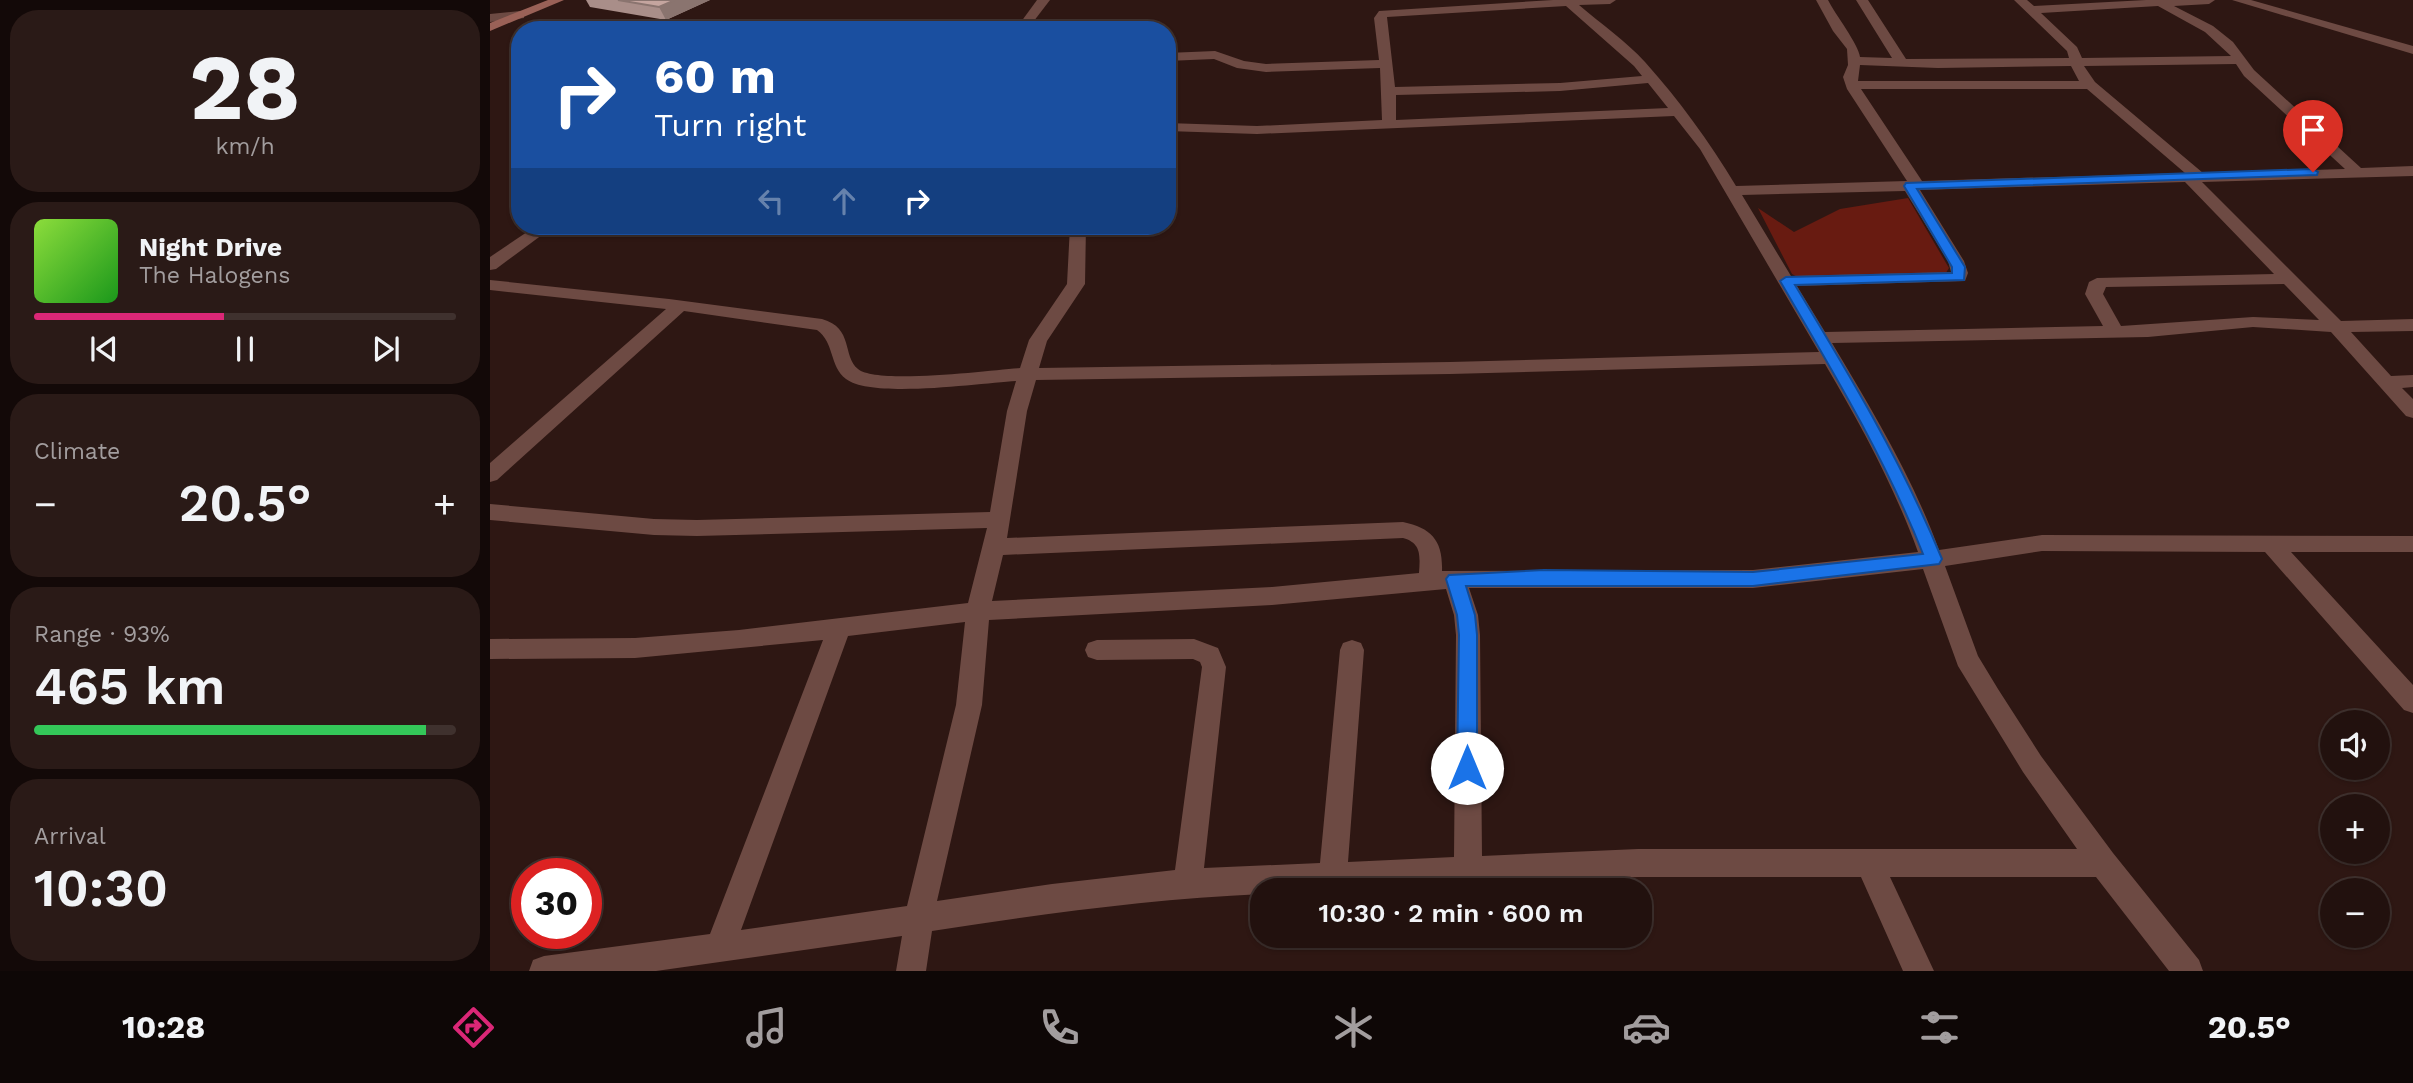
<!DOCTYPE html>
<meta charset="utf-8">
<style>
:root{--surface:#22110e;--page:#2a1a17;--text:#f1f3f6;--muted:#a29d9e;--line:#3f312e;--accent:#db2777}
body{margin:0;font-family:"Work Sans",sans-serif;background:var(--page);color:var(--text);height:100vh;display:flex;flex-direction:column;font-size:26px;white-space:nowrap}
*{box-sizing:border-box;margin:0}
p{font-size:23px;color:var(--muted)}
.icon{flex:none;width:38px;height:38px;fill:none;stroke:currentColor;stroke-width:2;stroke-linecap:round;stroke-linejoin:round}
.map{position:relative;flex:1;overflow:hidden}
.panel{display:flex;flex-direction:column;gap:10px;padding:10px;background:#130908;width:490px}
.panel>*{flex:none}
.top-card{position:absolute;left:21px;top:21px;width:665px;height:214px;border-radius:28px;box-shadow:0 2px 5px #0004,0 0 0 2px var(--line);background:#1a4fa0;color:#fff;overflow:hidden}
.buttons{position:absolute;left:1830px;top:710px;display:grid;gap:14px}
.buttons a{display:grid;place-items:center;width:70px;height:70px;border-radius:50%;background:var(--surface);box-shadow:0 2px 5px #0004,0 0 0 2px var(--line);font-size:35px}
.speed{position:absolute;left:21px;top:858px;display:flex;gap:14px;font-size:35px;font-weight:700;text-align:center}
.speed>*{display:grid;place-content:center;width:91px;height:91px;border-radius:50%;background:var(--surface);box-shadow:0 2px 5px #0004,0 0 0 2px var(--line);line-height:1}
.speed .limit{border:10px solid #d22;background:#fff;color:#111}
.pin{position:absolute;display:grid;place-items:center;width:60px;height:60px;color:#fff;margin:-72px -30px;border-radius:50% 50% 50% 0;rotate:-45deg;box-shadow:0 0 7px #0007}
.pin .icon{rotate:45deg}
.me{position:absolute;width:77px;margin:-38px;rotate:0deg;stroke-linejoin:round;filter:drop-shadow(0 0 5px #0008)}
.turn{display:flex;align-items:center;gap:24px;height:147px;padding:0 28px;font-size:32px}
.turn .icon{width:91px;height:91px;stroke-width:2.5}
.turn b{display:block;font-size:49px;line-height:60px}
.lanes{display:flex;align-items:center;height:66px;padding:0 28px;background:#0003;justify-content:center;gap:35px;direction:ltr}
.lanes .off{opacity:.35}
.big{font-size:52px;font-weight:600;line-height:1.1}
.panel .widget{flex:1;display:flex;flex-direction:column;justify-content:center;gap:10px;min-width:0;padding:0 24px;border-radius:28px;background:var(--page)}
.panel .dial{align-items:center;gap:0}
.dial b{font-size:91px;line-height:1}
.song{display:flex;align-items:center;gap:21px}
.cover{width:84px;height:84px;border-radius:10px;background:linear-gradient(135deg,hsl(90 70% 55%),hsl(120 70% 35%))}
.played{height:7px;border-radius:4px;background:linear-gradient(90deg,var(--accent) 45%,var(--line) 45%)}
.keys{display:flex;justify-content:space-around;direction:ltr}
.heat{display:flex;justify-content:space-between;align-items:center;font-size:38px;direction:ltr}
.charge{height:10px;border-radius:5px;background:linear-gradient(90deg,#34c759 93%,var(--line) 0)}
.trip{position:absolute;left:760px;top:878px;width:402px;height:70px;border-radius:28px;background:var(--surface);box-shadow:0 2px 5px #0004,0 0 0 2px var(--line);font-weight:600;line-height:70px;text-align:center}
.tab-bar{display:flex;height:112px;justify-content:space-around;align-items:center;background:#0e0706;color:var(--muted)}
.tab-bar .icon{width:49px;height:49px}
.tab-bar .on{color:var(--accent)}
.tab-bar b{font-size:32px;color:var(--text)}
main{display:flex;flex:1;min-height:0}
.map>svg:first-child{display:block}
</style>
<main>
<section class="panel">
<div class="widget dial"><b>28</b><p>km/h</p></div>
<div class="widget">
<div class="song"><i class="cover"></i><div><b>Night Drive</b><p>The Halogens</p></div></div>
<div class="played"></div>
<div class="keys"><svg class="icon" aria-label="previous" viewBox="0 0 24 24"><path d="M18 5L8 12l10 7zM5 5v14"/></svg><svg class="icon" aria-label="pause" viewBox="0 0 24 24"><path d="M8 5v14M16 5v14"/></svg><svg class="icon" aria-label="next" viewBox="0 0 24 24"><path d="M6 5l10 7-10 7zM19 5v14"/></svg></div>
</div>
<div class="widget"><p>Climate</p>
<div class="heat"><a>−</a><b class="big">20.5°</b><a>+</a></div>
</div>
<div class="widget"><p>Range · 93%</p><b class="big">465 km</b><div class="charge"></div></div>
<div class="widget"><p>Arrival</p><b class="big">10:30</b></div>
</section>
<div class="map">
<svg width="1923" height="971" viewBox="0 0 1923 971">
<rect width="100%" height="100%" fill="#2e1713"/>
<path fill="#681b11" d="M 1418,198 L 1459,268 L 1454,276 L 1309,278 L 1302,274 L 1268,208 L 1304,232 L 1350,209 Z"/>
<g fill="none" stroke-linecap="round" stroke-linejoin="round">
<g fill="#6d4a43" fill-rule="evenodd">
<path d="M 547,0 L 560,0 L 537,30 L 525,30 Z"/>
<path d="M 1063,0 L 1126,0 L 1120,4 L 1089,5 C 1111,24 1136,41 1155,62 C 1189,100 1219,141 1246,186 L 1417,181 L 1357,89 L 1353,77 L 1358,65 L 1357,49 L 1343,31 L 1326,0 L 1338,0 C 1345,14 1369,45 1370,57 L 1402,58 L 1366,0 L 1378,0 L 1416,59 L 1579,58 L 1577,51 L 1524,0 L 1537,0 L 1544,6 L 1656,0 L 1725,0 L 1719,4 L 1684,6 L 1723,26 L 1743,42 L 1764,70 L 1871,168 L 1923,166 L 1923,176 L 1712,182 L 1851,321 L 1923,319 L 1923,331 L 1861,332 L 1901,376 L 1923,375 L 1923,387 L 1912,388 L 1923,399 L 1923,418 L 1916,416 L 1841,332 L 1763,327 L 1658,337 L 1342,343 C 1382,410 1422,476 1449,550 L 1552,535 L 1923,536 L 1923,552 L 1801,552 L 1923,685 L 1923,713 L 1914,710 L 1775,552 L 1552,551 L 1455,566 L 1488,656 L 1508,689 L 1551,756 L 1623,853 L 1709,960 L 1713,971 L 1679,971 L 1606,877 L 1400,877 L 1444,971 L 1413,971 L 1371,877 L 1148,877 L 843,891 L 772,891 L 772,894 C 661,899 552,914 442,931 L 436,971 L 406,971 L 412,936 L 166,971 L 39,971 L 43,960 L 54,956 L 220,934 L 333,640 L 145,658 L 0,659 L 0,639 L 145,638 L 249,630 L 478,603 L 497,528 L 207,536 L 164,535 L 0,520 L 0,504 L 164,519 L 207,520 L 500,512 L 517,411 L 526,381 C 491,383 382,399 356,379 C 339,366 345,343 327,330 L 194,311 L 7,480 L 0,482 L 0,463 L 176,309 L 0,290 L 0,280 L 179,299 L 332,319 C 364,328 352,356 368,369 C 387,385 501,370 530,368 L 539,340 L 577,284 L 580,226 L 596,226 L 595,284 L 557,341 L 549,368 L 960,362 L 1329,352 L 1210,149 L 1184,116 L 767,134 L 677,131 L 677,123 L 767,126 L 892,120 L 890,68 L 776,72 L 747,68 L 724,59 L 677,61 L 677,53 L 725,51 L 754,61 L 776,64 L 889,60 L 884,18 L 889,11 ZM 1076,6 L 1144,66 L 1152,76 L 1070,83 L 905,87 L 897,17 ZM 1668,6 L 1715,32 L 1741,56 L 1592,58 L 1587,47 L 1551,13 ZM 1746,64 L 1754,76 L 1855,169 L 1713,173 L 1605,82 L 1594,66 ZM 1370,65 L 1448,68 L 1581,66 L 1589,81 L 1368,81 ZM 1158,83 L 1178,108 L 906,120 L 906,95 L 1070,91 ZM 1371,89 L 1597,89 L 1695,173 L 1432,181 ZM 1695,182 L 1784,274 L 1607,278 L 1599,282 L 1595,294 L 1613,326 L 1335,332 L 1307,286 L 1475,281 L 1478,273 L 1474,261 L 1430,190 ZM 1415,191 L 1458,261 L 1461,272 L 1301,276 L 1252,195 ZM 1794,284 L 1829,320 L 1763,317 L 1631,326 L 1613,294 L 1616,287 ZM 1335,364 C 1371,425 1404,486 1428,552 L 1263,570 L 952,571 C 953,541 942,528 913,522 L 517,538 L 537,411 L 546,380 L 960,374 ZM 913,538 C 932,543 930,557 929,573 L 782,587 L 502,601 L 513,555 ZM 1433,569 L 1468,666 L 1533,772 L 1587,849 L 1148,849 L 992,856 L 990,635 L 988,615 L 979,588 L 1263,588 ZM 956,589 L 964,615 L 966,635 L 964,857 L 858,862 L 874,650 L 871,643 L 862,640 L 853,643 L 850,650 L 830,863 L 714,868 L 736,667 L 728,648 L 704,639 L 607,640 L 598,643 L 595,650 L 598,657 L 607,660 L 703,659 L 710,662 L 712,667 L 685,870 L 562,884 L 447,901 L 492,705 L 499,620 L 782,605 ZM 475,622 L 466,705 L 417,906 L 251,930 L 358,636 Z"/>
<path d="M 1742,0 L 1761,0 L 1923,46 L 1923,54 Z"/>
<path d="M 30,11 L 34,12 L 34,18 L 0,22 L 0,14 Z"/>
<path d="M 46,226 L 64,226 L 6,269 L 0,270 L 0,257 Z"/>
</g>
<path fill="#9a6157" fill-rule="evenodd" d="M 58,0 L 74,0 L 0,31 L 0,23 Z"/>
</g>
<path fill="#a98e89" d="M 96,0 L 220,0 L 176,20 L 100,7 Z"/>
<path fill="#8a746f" d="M 169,0 L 220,0 L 176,20 L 169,7 Z"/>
<path fill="#c5a59f" stroke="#8a746f" stroke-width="2" d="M 128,0 L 185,0 L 169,7 Z"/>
<path fill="#1a73e8" stroke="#114b97" stroke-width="2" d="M 1823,169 L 1828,172 L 1827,175 L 1427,189 L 1475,267 L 1474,280 L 1305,285 C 1359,374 1412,462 1452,559 L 1449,564 L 1263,586 L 976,586 L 985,615 L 987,635 L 987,768 L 984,774 L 977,777 L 970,774 L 967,768 L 969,635 L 967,615 L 956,579 L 959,575 L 1054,570 L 1263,572 L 1433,554 C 1395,458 1342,370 1290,281 L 1296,277 L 1462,273 L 1462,267 L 1414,186 L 1416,183 Z"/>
</svg>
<div class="buttons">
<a><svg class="icon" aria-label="sound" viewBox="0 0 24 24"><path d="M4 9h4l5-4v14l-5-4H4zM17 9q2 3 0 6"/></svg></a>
<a>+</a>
<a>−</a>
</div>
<div class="speed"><div class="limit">30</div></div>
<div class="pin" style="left:1823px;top:172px;background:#d93025"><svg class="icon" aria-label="arrive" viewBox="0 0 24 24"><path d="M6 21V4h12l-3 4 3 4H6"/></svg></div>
<svg class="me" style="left:977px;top:768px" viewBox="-20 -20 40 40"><circle r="19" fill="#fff"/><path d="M0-13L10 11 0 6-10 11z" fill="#1a73e8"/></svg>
<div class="trip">10:30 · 2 min · 600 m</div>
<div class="top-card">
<div class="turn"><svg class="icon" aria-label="right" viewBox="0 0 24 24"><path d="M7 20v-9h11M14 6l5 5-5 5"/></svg><div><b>60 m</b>Turn right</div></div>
<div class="lanes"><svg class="icon off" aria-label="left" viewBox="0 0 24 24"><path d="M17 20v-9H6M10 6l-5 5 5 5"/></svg><svg class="icon off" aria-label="ahead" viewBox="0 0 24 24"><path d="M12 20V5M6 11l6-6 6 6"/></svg><svg class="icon" aria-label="right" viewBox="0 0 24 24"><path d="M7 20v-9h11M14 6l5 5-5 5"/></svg></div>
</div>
</div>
</main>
<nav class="tab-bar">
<b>10:28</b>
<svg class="icon on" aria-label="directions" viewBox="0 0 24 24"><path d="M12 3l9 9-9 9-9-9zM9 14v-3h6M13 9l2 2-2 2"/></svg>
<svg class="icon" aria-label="music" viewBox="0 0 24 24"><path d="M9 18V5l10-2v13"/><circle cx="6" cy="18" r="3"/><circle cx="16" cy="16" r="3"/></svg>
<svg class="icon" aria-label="phone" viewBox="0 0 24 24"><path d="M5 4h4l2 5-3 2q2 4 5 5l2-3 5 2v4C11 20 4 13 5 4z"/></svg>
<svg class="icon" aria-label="climate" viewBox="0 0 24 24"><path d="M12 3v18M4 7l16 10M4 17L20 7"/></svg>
<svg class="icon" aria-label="car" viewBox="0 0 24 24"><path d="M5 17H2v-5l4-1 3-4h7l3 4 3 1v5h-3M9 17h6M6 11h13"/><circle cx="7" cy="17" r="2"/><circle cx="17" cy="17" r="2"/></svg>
<svg class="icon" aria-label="filters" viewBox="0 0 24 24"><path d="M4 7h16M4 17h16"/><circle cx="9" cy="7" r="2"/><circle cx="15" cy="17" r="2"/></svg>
<b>20.5°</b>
</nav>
